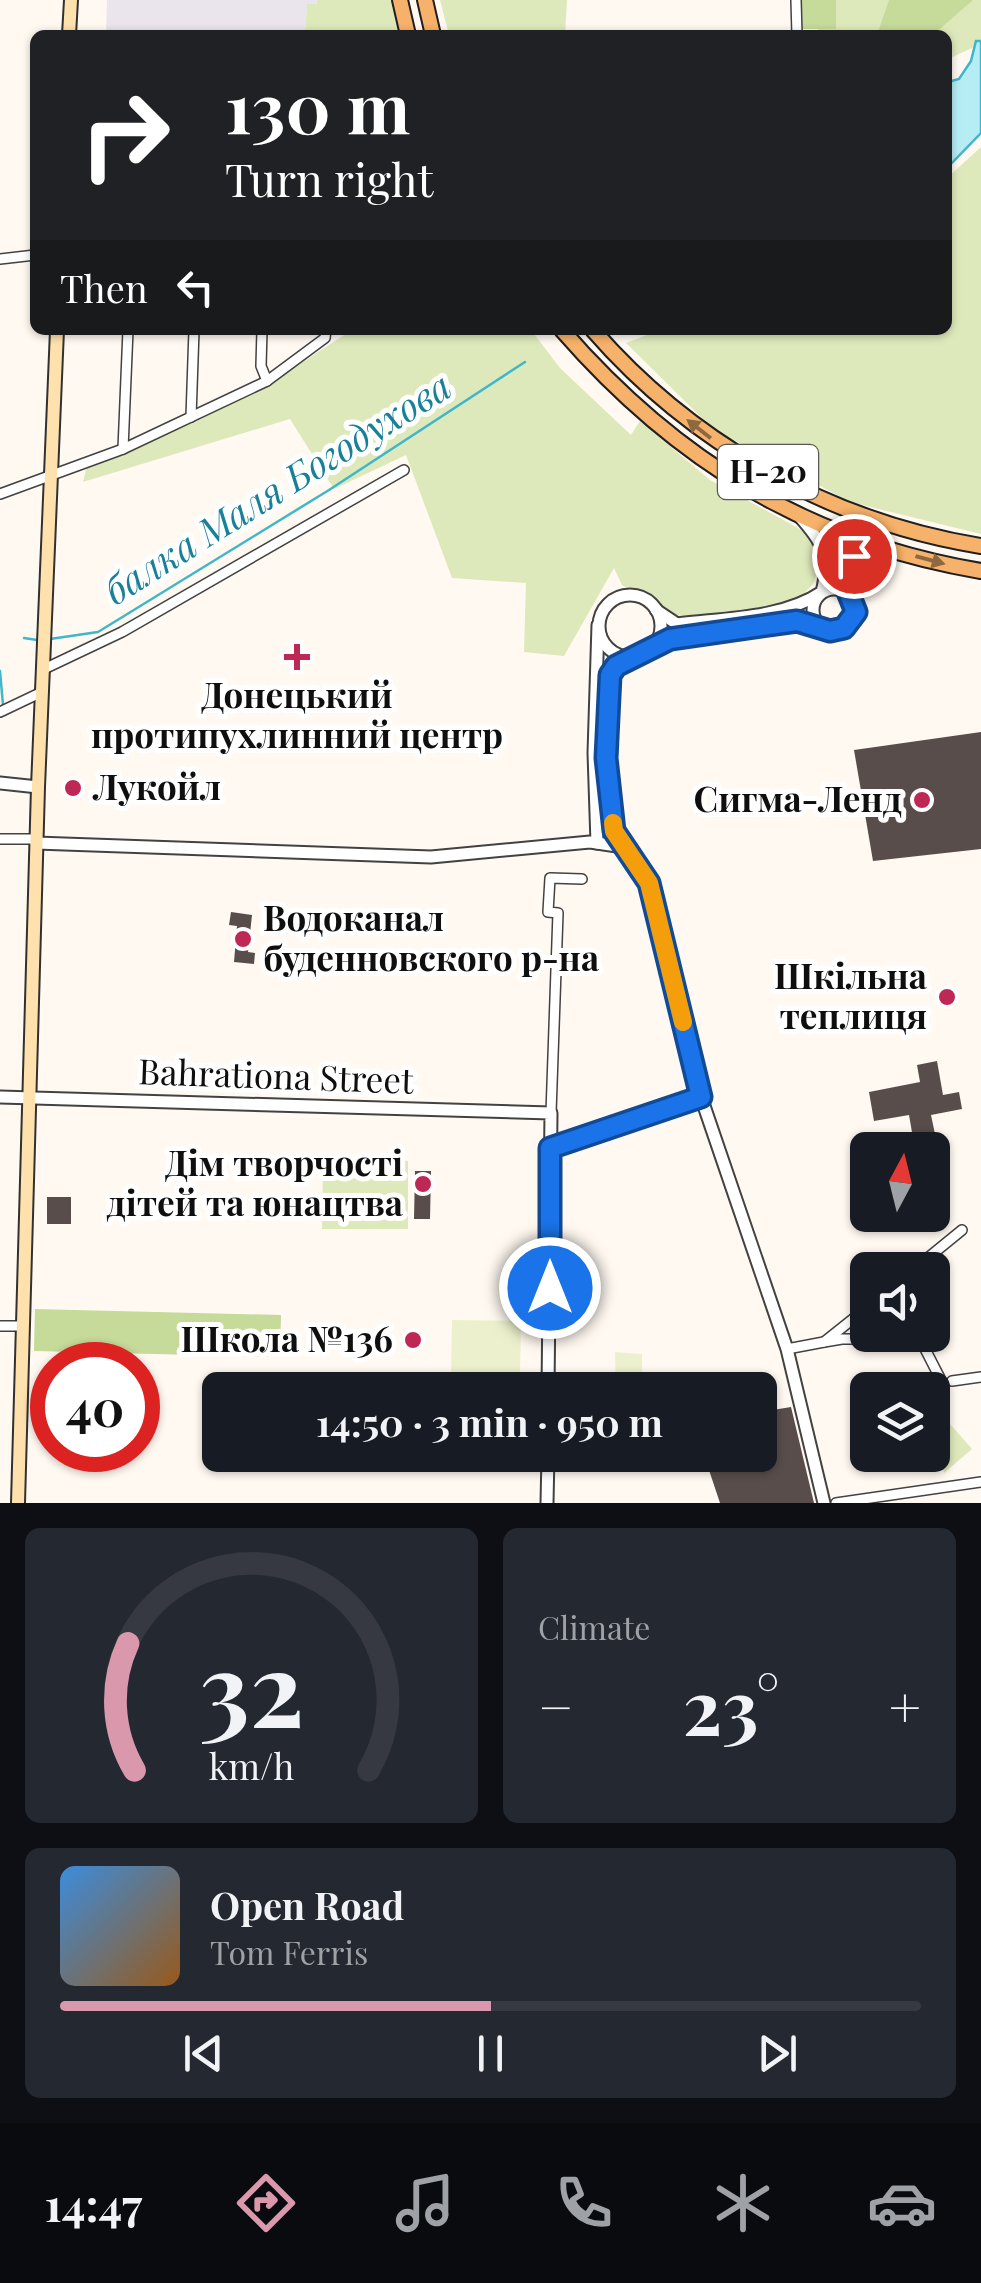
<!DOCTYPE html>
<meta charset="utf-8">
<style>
:root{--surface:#171b24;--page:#242831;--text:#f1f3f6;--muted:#9ea1a6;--line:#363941;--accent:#da98ad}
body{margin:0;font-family:"Playfair Display",serif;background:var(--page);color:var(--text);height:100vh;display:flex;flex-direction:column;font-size:38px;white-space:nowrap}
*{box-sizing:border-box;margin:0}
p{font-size:32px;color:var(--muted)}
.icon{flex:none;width:55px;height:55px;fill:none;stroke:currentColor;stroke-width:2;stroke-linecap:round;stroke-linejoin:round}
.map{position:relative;height:1503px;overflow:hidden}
.sheet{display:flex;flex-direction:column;gap:25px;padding:25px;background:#0d0f14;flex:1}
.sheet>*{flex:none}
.banner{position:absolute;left:30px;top:30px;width:922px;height:305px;border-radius:15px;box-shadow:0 2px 8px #0004;background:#202124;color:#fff;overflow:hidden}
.needle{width:65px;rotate:7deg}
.controls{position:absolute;left:850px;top:1132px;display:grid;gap:20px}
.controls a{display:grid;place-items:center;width:100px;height:100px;border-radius:15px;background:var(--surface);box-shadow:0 2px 8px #0004;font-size:50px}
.speed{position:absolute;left:30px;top:1342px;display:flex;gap:20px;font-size:50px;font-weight:700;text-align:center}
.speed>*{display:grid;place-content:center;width:130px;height:130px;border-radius:50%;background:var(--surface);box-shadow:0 2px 8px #0004;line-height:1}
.speed .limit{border:15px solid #d22;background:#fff;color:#111}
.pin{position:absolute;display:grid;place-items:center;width:85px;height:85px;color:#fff;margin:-42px;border:5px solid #fff;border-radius:50%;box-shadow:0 2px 10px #0007}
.me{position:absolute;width:110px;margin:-55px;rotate:0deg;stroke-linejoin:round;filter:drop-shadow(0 0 8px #0008)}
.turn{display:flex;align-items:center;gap:35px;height:210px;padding:0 30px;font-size:45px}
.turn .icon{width:130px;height:130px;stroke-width:2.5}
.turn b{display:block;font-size:70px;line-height:85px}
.then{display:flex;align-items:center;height:95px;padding:0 30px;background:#0003;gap:20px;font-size:38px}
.big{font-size:75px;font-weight:700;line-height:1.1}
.sheet .tile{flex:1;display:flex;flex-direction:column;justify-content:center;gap:15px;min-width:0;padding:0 35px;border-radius:15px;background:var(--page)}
.sheet .dial{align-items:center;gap:0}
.dial svg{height:260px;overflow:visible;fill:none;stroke:var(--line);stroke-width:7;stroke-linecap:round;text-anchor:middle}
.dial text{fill:var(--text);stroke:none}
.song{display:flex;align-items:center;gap:30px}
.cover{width:120px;height:120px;border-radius:15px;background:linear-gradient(135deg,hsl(210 70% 55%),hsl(30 70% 35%))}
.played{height:10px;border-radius:5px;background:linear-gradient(90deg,var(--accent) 50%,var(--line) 50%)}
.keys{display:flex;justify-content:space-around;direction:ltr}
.heat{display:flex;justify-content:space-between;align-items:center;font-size:55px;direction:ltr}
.sheet .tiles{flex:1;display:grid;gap:25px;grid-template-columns:1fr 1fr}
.tile:last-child{grid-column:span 2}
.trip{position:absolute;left:202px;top:1372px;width:575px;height:100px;border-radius:15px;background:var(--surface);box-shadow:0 2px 8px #0004;font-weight:700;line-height:100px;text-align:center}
.dock{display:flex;height:160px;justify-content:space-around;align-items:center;background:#090b0e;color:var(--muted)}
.dock .icon{width:70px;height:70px}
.dock .selected{color:var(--accent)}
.dock b{font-size:45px;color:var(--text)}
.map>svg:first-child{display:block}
</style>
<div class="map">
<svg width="981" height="1503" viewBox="0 0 981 1503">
<rect width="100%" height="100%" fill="#fff9f1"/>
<path fill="#eae4ed" d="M 107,0 L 317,0 L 317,4 L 307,4 L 305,35 L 106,35 Z"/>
<g fill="#dee9bb">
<path d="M 317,0 L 392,0 L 401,35 L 305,35 L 307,4 L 317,4 Z"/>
<path d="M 440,0 L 567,0 L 565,35 L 449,35 Z"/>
<path d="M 818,0 L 981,0 L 981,44 L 948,59 L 948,35 L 818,35 Z"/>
<path d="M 981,147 L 981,534 L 850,502 L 713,429 L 626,343 L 660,330 L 948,330 L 948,177 Z"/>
<path d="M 352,330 L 531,330 L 560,368 L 631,435 L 640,421 L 710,480 L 809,534 L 823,556 L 813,584 L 795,603 L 715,619 L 666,614 L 622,585 L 614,568 L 564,656 L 524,652 L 526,583 L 452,578 L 406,455 L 334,489 L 290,419 L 83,482 L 87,466 L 267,385 Z"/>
<path d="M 323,1159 L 408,1161 L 408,1229 L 322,1229 Z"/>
<path d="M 944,1417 L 972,1449 L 944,1473 L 935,1421 Z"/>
</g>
<g fill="#c6da9a">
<rect x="800" y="0" width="36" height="29"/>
<path d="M 889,0 L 973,0 L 933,35 L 877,35 Z"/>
<path d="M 35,1309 L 281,1315 L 280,1357 L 34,1351 Z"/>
</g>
<g fill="#edf0cc">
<path d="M 452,1320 L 521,1321 L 520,1375 L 451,1374 Z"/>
<path d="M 615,1352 L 642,1354 L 642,1390 L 616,1390 Z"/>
</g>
<path fill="#b6edf5" stroke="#3eb6cc" stroke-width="2.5" d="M 976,41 L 981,41 L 981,133 L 948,167 L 948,82 L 959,79 L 971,61 Z"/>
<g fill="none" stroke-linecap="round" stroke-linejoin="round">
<g stroke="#3eb6cc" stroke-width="2.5">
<path d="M 24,638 L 37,640"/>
<path d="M 50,639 L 98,632 L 329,490 L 525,362"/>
<path d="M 0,671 L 3,705"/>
</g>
</g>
<g fill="#584d4b">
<path d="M 981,732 L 981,849 L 873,861 L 854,750 Z"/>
<path d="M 231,912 L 252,915 L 248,952 L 255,953 L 254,964 L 234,962 L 237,926 L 229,925 Z"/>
<path d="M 937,1061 L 943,1095 L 959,1092 L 962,1109 L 931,1115 L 935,1134 L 913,1138 L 909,1115 L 874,1121 L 869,1092 L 920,1082 L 917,1065 Z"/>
<path d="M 415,1171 L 431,1171 L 430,1219 L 414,1219 Z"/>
<rect x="47" y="1197" width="24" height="27"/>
<path d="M 791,1407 L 814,1503 L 720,1503 L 704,1455 L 760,1455 L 760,1412 Z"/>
</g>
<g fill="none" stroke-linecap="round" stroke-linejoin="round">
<g stroke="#424242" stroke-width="12">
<g id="minor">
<path d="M 796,0 L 797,35"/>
<path d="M 0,259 L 35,255"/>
<path d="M 262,330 L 261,366 L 267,381"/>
<path d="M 191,417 L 194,330"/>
<path d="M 123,449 L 128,330"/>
<path d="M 0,494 L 123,449 L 267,381 L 325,338 L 326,330"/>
<path d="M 44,669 L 122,632 L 404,470"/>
<path d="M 0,712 L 42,692"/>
<path d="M 0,839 L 37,839"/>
<path d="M 551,1113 L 558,913 L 548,912 L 550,878 L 582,879"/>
<path d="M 550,1148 L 701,1097"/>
<path d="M 913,1270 L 962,1230"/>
<path d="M 0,1326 L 21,1326"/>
<path d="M 824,1342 L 842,1339 L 920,1339 L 944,1386"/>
<path d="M 787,1349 L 824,1342 L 868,1307"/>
<path d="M 952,1381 L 981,1377"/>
<path d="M 836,1503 L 981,1482"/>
</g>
</g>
<g stroke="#424242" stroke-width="15">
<g id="tertiary">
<circle cx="834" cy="610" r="21"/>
<path d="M 848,593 C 839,564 856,554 880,546"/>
<circle cx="630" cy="626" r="31"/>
<path d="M 656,610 L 677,624 C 724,618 782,619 822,592 C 831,557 823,542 799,516"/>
<path d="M 657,645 L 669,639 L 797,621 L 825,629"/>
<path d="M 0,783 L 38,787"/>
<path d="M 36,843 L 431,857 L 590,842 L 617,846 L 635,860 L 649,883 L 701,1097 L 787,1349 L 824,1503"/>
<path d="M 597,843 L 594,753 L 598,625"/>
<path d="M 626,848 C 622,842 616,835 614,828 C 603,796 596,694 616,666 L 641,656"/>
<path d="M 0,1097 L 551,1113 L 548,1390"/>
<path d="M 547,1503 L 548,1455"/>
</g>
</g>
<g stroke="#313131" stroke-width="16">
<g id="secondary">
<path d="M 69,35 L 71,0"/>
<path d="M 18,1503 L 38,787 L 57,330"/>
</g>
</g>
<g stroke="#202020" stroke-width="18">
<g id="primary">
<path d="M 400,0 L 408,35"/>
<path d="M 425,0 L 433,35"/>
<path d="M 562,330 C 676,461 808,542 981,571"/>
<path d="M 593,330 C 692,444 831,522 981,546"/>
</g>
</g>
<use href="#minor" stroke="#fff" stroke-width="9"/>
<use href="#tertiary" stroke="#fff" stroke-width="11"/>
<use href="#secondary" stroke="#fee1ad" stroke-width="12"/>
<use href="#primary" stroke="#f6b16a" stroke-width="14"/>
</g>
<defs><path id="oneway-solid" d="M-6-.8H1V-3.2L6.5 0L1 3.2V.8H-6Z" transform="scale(2.5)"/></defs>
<g fill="#8e6841">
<use href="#oneway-solid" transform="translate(699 429) rotate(-142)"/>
<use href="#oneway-solid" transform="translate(930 560) rotate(15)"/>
</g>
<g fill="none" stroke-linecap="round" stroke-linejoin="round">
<g stroke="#114b97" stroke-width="25">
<path id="route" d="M 550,1288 L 550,1148 L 701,1097 L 649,883 L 614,831 L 606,758 L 610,675 L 616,666 L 670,639 L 797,621 L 830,631 L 844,628 L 856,612 L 844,582 L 854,556"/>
</g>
<use href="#route" stroke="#1a73e8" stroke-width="18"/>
<path stroke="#f59e0b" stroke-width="18" d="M 613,823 L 614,831 L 649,883 L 683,1022"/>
</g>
<g fill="#be2854" stroke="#fff" stroke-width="4">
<path d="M292 642h10v10h10v10h-10v10h-10v-10h-10v-10h10z"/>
<circle cx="73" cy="788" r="10"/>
<circle cx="922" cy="800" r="10"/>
<circle cx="243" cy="939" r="10"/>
<circle cx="947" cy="997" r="10"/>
<circle cx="423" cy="1184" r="10"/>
<circle cx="413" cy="1340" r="10"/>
</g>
<g text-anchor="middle" stroke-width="10" stroke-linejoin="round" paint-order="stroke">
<rect fill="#fff" stroke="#575757" stroke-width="2.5" x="718" y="445" width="100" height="54" rx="8"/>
<g font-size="32" font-weight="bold" fill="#0f0f0f">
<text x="768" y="483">Н-20</text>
</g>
<g font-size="35" font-weight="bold" fill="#0f0f0f" stroke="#fff" text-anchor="end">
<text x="297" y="708" text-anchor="middle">Донецький<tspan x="297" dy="40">протипухлинний центр</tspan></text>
<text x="93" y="800" text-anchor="start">Лукойл</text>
<text x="902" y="812">Сигма-Ленд</text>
<text x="263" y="931" text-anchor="start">Водоканал<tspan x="263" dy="40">буденновского р-на</tspan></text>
<text x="927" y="989">Шкільна<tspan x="927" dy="40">теплиця</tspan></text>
<text x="403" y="1176">Дім творчості<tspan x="403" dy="40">дітей та юнацтва</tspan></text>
<text x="393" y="1352">Школа №136</text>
</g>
<g font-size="35" fill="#0f0f0f" stroke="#fff">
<text transform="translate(276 1077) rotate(2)" y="12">Bahrationa Street</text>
</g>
<g font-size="38" font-style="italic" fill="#198099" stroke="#fff">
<text transform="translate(278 489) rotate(-32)" y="13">балка Маля Богодухова</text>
</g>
</g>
</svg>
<div class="controls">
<a><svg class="needle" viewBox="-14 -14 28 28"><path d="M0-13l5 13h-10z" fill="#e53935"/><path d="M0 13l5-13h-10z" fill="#9ea1a6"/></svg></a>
<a><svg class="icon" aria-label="sound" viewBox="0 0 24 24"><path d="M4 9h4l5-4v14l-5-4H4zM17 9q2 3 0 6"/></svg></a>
<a><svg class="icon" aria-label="layers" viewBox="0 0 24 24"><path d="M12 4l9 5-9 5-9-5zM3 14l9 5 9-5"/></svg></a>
</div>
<div class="speed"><div class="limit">40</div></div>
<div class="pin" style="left:854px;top:556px;background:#d93025"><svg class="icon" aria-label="arrive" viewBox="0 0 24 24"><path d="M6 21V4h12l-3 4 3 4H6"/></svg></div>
<svg class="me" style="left:550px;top:1288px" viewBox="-20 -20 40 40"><circle r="17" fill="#1a73e8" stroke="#fff" stroke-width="3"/><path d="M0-11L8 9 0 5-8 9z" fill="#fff"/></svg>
<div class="trip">14:50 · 3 min · 950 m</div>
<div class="banner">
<div class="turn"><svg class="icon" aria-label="right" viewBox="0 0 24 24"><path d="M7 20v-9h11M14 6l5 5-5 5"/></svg><div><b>130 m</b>Turn right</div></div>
<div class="then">Then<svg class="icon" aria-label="left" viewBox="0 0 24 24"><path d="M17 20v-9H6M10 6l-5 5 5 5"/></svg></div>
</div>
</div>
<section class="sheet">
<div class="tiles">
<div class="tile dial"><svg viewBox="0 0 100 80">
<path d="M14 69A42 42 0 1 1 86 69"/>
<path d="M14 69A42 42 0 0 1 12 30" stroke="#da98ad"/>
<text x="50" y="56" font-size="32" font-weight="700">32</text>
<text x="50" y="72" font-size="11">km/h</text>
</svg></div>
<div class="tile"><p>Climate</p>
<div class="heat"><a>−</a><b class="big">23°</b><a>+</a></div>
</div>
<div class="tile">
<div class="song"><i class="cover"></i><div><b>Open Road</b><p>Tom Ferris</p></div></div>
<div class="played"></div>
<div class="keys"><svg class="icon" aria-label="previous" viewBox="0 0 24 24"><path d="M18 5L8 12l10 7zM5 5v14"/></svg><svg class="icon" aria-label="pause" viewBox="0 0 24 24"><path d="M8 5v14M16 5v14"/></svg><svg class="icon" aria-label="next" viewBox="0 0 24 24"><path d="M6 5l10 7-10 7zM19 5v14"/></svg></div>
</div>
</div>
</section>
<nav class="dock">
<b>14:47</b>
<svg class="icon selected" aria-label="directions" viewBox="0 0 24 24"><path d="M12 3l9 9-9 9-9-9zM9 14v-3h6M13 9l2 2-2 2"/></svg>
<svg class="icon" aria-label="music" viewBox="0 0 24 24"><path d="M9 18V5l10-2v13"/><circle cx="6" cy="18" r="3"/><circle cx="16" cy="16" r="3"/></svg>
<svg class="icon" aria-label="phone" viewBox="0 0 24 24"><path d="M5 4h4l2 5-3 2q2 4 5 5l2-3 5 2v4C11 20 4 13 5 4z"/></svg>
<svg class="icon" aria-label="climate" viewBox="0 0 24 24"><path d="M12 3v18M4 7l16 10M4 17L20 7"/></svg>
<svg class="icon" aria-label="car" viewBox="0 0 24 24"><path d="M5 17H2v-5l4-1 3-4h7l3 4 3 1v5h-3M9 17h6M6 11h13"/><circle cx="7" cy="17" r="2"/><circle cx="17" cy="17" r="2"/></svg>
</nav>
